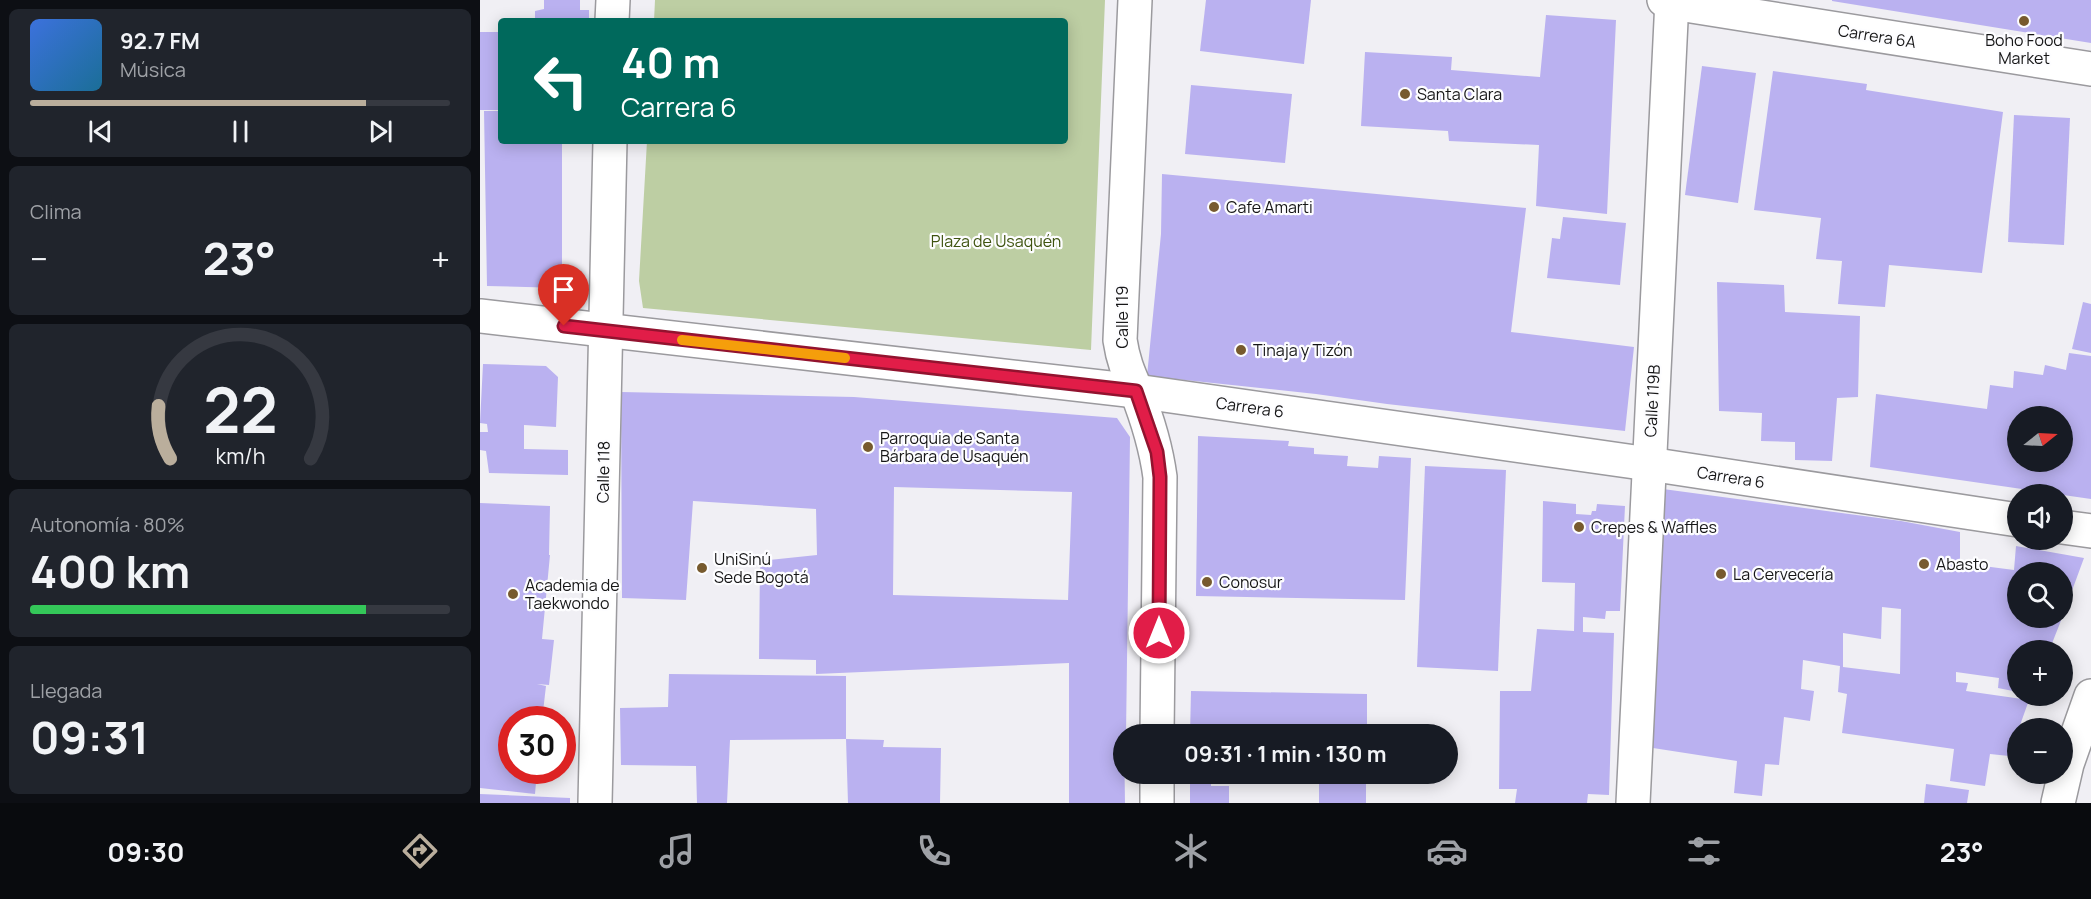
<!DOCTYPE html>
<html lang="es">
<meta charset="utf-8">
<style>
:root{--surface:#171b24;--page:#20242c;--text:#f1f3f6;--muted:#9ea1a6;--line:#363941;--accent:#baae9c}
body{margin:0;font-family:Manrope,sans-serif;background:var(--page);color:var(--text);height:100vh;display:flex;flex-direction:column;font-size:22px;white-space:nowrap}
*{box-sizing:border-box;margin:0}
p{font-size:20px;color:var(--muted)}
.icon{flex:none;width:33px;height:33px;fill:none;stroke:currentColor;stroke-width:2;stroke-linecap:round;stroke-linejoin:round}
.map{position:relative;flex:1;overflow:hidden}
.side{display:flex;flex-direction:column;gap:9px;padding:9px;background:#0d0f14;width:480px}
.side>*{flex:none}
.top-card{position:absolute;left:18px;top:18px;width:570px;height:126px;border-radius:6px;box-shadow:0 3px 15px #0003;background:#00695c;color:#fff;overflow:hidden}
.needle{width:39px;rotate:72deg}
.buttons{position:absolute;left:1527px;top:406px;display:grid;gap:12px}
.buttons a{display:grid;place-items:center;width:66px;height:66px;border-radius:50%;background:var(--surface);box-shadow:0 3px 15px #0003;font-size:30px}
.speed{position:absolute;left:18px;top:706px;display:flex;gap:12px;font-size:30px;font-weight:700;text-align:center}
.speed>*{display:grid;place-content:center;width:78px;height:78px;border-radius:50%;background:var(--surface);box-shadow:0 3px 15px #0003;line-height:1}
.speed .limit{border:9px solid #d22;background:#fff;color:#111}
.pin{position:absolute;display:grid;place-items:center;width:51px;height:51px;color:#fff;margin:-62px -26px;border-radius:50% 50% 50% 0;rotate:-45deg;box-shadow:0 0 6px #0007}
.pin .icon{rotate:45deg}
.me{position:absolute;width:66px;margin:-33px;rotate:0deg;stroke-linejoin:round;filter:drop-shadow(0 0 4px #0008)}
.turn{display:flex;align-items:center;gap:21px;height:126px;padding:0 24px;font-size:27px}
.turn .icon{width:78px;height:78px;stroke-width:2.5}
.turn b{display:block;font-size:42px;line-height:51px}
.big{font-size:45px;font-weight:700;line-height:1.1}
.side .tile{flex:1;display:flex;flex-direction:column;justify-content:center;gap:9px;min-width:0;padding:0 21px;border-radius:9px;background:var(--page)}
.side .dial{align-items:center;gap:0}
.dial svg{height:156px;overflow:visible;fill:none;stroke:var(--line);stroke-width:7;stroke-linecap:round;text-anchor:middle}
.dial text{fill:var(--text);stroke:none}
.song{display:flex;align-items:center;gap:18px}
.cover{width:72px;height:72px;border-radius:9px;background:linear-gradient(135deg,hsl(220 70% 55%),hsl(200 70% 35%))}
.played{height:6px;border-radius:3px;background:linear-gradient(90deg,var(--accent) 80%,var(--line) 80%)}
.keys{display:flex;justify-content:space-around;direction:ltr}
.heat{display:flex;justify-content:space-between;align-items:center;font-size:33px;direction:ltr}
.charge{height:9px;border-radius:4px;background:linear-gradient(90deg,#34c759 80%,var(--line) 0)}
.trip{position:absolute;left:633px;top:724px;width:345px;height:60px;border-radius:30px;background:var(--surface);box-shadow:0 3px 15px #0003;font-weight:700;line-height:60px;text-align:center}
.dock{display:flex;height:96px;justify-content:space-around;align-items:center;background:#090b0e;color:var(--muted)}
.dock .icon{width:42px;height:42px}
.dock .current{color:var(--accent)}
.dock b{font-size:27px;color:var(--text)}
main{display:flex;flex:1;min-height:0}
.map>svg:first-child{display:block}
</style>
<main>
<section class="side">
<div class="tile">
<div class="song"><i class="cover"></i><div><b>92.7 FM</b><p>Música</p></div></div>
<div class="played"></div>
<div class="keys"><svg class="icon" aria-label="previous" viewBox="0 0 24 24"><path d="M18 5L8 12l10 7zM5 5v14"/></svg><svg class="icon" aria-label="pause" viewBox="0 0 24 24"><path d="M8 5v14M16 5v14"/></svg><svg class="icon" aria-label="next" viewBox="0 0 24 24"><path d="M6 5l10 7-10 7zM19 5v14"/></svg></div>
</div>
<div class="tile"><p>Clima</p>
<div class="heat"><a>−</a><b class="big">23°</b><a>+</a></div>
</div>
<div class="tile dial"><svg viewBox="0 0 100 80">
<path d="M14 69A42 42 0 1 1 86 69"/>
<path d="M14 69A42 42 0 0 1 8 42" stroke="#baae9c"/>
<text x="50" y="56" font-size="32" font-weight="700">22</text>
<text x="50" y="72" font-size="11">km/h</text>
</svg></div>
<div class="tile"><p>Autonomía · 80%</p><b class="big">400 km</b><div class="charge"></div></div>
<div class="tile"><p>Llegada</p><b class="big">09:31</b></div>
</section>
<div class="map">
<svg width="1611" height="803" viewBox="0 0 1611 803">
<rect width="100%" height="100%" fill="#f0eff4"/>
<path fill="#bdcea3" d="M 175,0 L 625,0 L 611,350 L 163,308 L 159,281 L 167,141 L 585,141 L 585,21 L 174,21 Z"/>
<g fill="#bab1f0" fill-rule="evenodd">
<path d="M 64,0 L 100,0 L 100,10 L 109,10 L 109,21 L 55,21 L 55,11 L 64,9 Z"/>
<path d="M 726,0 L 831,0 L 824,64 L 720,51 Z"/>
<path d="M 1352,0 L 1611,0 L 1611,43 L 1352,1 Z"/>
<path d="M 1066,15 L 1136,20 L 1127,214 L 1056,206 L 1059,145 L 969,141 L 968,131 L 881,126 L 885,52 L 972,57 L 971,70 L 1060,77 Z"/>
<rect x="0" y="32" width="21" height="78"/>
<path d="M 1222,66 L 1276,73 L 1258,203 L 1205,195 Z"/>
<path d="M 1293,71 L 1387,84 L 1386,90 L 1523,112 L 1502,273 L 1409,265 L 1405,307 L 1358,304 L 1362,261 L 1336,259 L 1341,218 L 1274,210 Z"/>
<path d="M 711,85 L 812,94 L 805,163 L 705,154 Z"/>
<path d="M 4,111 L 21,111 L 21,141 L 82,141 L 82,288 L 7,286 Z"/>
<path d="M 1534,115 L 1590,118 L 1584,245 L 1528,242 Z"/>
<path d="M 682,174 L 1046,208 L 1031,332 L 1154,347 L 1145,431 L 907,404 L 836,394 L 667,376 L 681,234 Z"/>
<path d="M 1083,217 L 1146,223 L 1140,285 L 1067,278 L 1072,238 L 1080,239 Z"/>
<path d="M 1237,282 L 1304,285 L 1305,312 L 1380,316 L 1378,397 L 1357,398 L 1352,461 L 1315,460 L 1315,442 L 1281,441 L 1282,413 L 1239,411 Z"/>
<path d="M 1603,302 L 1611,304 L 1611,353 L 1592,349 Z"/>
<path d="M 1589,353 L 1611,356 L 1611,499 L 1390,467 L 1396,394 L 1507,409 L 1510,385 L 1533,388 L 1534,371 L 1563,375 L 1565,365 L 1586,370 ZM 1538,417 L 1582,417 L 1582,462 L 1538,462 Z"/>
<path d="M 3,364 L 66,366 L 78,377 L 76,427 L 44,425 L 44,449 L 88,450 L 88,475 L 9,473 L 6,451 L 0,450 L 0,432 L 8,432 L 7,424 L 0,423 Z"/>
<path d="M 141,392 L 374,397 L 637,418 L 650,437 L 646,735 L 644,735 L 645,803 L 589,803 L 589,663 L 336,674 L 336,660 L 279,659 L 280,561 L 337,555 L 336,509 L 213,501 L 206,600 L 142,598 ZM 414,487 L 592,492 L 588,600 L 413,595 Z"/>
<path d="M 718,436 L 809,441 L 808,446 L 834,448 L 834,454 L 868,456 L 867,466 L 898,468 L 899,456 L 931,458 L 925,600 L 716,596 Z"/>
<path d="M 945,466 L 1026,470 L 1018,671 L 937,667 Z"/>
<path d="M 1183,489 L 1421,521 L 1480,532 L 1480,563 L 1534,570 L 1536,546 L 1604,558 L 1583,615 L 1582,573 L 1538,573 L 1538,618 L 1582,618 L 1569,651 L 1538,651 L 1538,692 L 1518,688 L 1519,678 L 1476,672 L 1476,682 L 1488,683 L 1486,691 L 1549,700 L 1529,756 L 1510,754 L 1505,786 L 1470,781 L 1474,749 L 1362,733 L 1367,694 L 1358,692 L 1360,666 L 1323,660 L 1321,689 L 1334,691 L 1330,721 L 1304,717 L 1299,765 L 1285,764 L 1282,796 L 1254,793 L 1257,761 L 1173,748 ZM 1402,607 L 1421,609 L 1420,674 L 1363,667 L 1363,633 L 1401,639 Z"/>
<path d="M 1063,501 L 1096,504 L 1096,514 L 1111,515 L 1112,511 L 1116,511 L 1117,504 L 1145,506 L 1140,611 L 1126,611 L 1125,619 L 1103,617 L 1103,632 L 1134,633 L 1129,795 L 1108,794 L 1107,803 L 1035,803 L 1037,789 L 1019,789 L 1020,691 L 1051,691 L 1057,629 L 1094,631 L 1095,583 L 1062,582 Z"/>
<path d="M 0,503 L 70,506 L 69,555 L 70,555 L 62,639 L 74,640 L 69,685 L 57,684 L 66,686 L 62,720 L 32,720 L 32,771 L 57,771 L 55,794 L 0,788 Z"/>
<path d="M 189,674 L 366,676 L 366,739 L 250,740 L 247,803 L 217,803 L 216,766 L 141,765 L 140,708 L 188,707 Z"/>
<path d="M 711,691 L 887,694 L 887,735 L 710,735 Z"/>
<path d="M 366,739 L 404,740 L 403,747 L 461,748 L 460,803 L 368,803 Z"/>
<path d="M 710,774 L 731,774 L 731,786 L 749,786 L 749,803 L 710,803 Z"/>
<rect x="839" y="774" width="47" height="29"/>
<path d="M 1446,784 L 1489,790 L 1487,803 L 1444,803 Z"/>
<path d="M 0,794 L 90,798 L 90,803 L 0,803 Z"/>
</g>
<g fill="none" stroke-linecap="round" stroke-linejoin="round">
<g stroke="#9b9a9e" stroke-width="36">
<g id="street">
<path d="M 655,0 L 640,340 C 643,360 648,372 656,390 C 667,418 676,447 680,477 L 677,735"/>
<path d="M 1184,0 L 1205,5 L 1611,69"/>
<path d="M 132,21 L 133,0"/>
<path d="M 0,316 L 656,391 L 1169,464 L 1538,520"/>
<path d="M 1582,527 L 1611,531"/>
<path d="M 115,803 L 130,141"/>
<path d="M 677,803 L 677,774"/>
<path d="M 1153,803 L 1192,0"/>
<path d="M 1578,803 L 1587,764 L 1611,696"/>
</g>
</g>
<use href="#street" stroke="#fff" stroke-width="33"/>
</g>
<g fill="none" stroke-linecap="round" stroke-linejoin="round">
<g stroke="#92132f" stroke-width="15">
<path id="route" d="M 84,326 L 656,391 L 677,452 L 680,477 L 679,633"/>
</g>
<use href="#route" stroke="#e11d48" stroke-width="10"/>
<path stroke="#f59e0b" stroke-width="10" d="M 202,340 L 365,358"/>
</g>
<g fill="#775a2e" stroke="#fdfdff" stroke-width="2">
<circle cx="1544" cy="21" r="6"/>
<circle cx="925" cy="94" r="6"/>
<circle cx="734" cy="207" r="6"/>
<circle cx="761" cy="350" r="6"/>
<circle cx="388" cy="447" r="6"/>
<circle cx="1099" cy="527" r="6"/>
<circle cx="1444" cy="564" r="6"/>
<circle cx="222" cy="568" r="6"/>
<circle cx="1241" cy="574" r="6"/>
<circle cx="727" cy="582" r="6"/>
<circle cx="33" cy="594" r="6"/>
</g>
<g text-anchor="middle" stroke-width="4.5" stroke-linejoin="round" paint-order="stroke">
<g font-size="16" fill="#161617" stroke="#fdfdff">
<text transform="translate(1397 36) rotate(9)" y="6">Carrera 6A</text>
<text transform="translate(642 317) rotate(-90)" y="6">Calle 119</text>
<text transform="translate(1172 401) rotate(-87)" y="6">Calle 119B</text>
<text transform="translate(770 407) rotate(8)" y="6">Carrera 6</text>
<text transform="translate(123 472) rotate(-89)" y="6">Calle 118</text>
<text transform="translate(1251 477) rotate(9)" y="6">Carrera 6</text>
</g>
<g font-size="16" fill="#161617" stroke="#fdfdff" text-anchor="start">
<text x="1544" y="46" text-anchor="middle">Boho Food<tspan x="1544" dy="18">Market</tspan></text>
<text x="937" y="100">Santa Clara</text>
<text x="746" y="213">Cafe Amarti</text>
<text x="773" y="356">Tinaja y Tizón</text>
<text x="400" y="444">Parroquia de Santa<tspan x="400" dy="18">Bárbara de Usaquén</tspan></text>
<text x="1111" y="533">Crepes &amp; Waffles</text>
<text x="234" y="565">UniSinú<tspan x="234" dy="18">Sede Bogotá</tspan></text>
<text x="1456" y="570">Abasto</text>
<text x="1253" y="580">La Cervecería</text>
<text x="739" y="588">Conosur</text>
<text x="45" y="591">Academia de<tspan x="45" dy="18">Taekwondo</tspan></text>
</g>
<g font-size="16" fill="#3e530f" stroke="#fdfdff">
<text x="516" y="247">Plaza de Usaquén</text>
</g>
</g>
</svg>
<div class="buttons">
<a><svg class="needle" viewBox="-14 -14 28 28"><path d="M0-13l5 13h-10z" fill="#e53935"/><path d="M0 13l5-13h-10z" fill="#9ea1a6"/></svg></a>
<a><svg class="icon" aria-label="sound" viewBox="0 0 24 24"><path d="M4 9h4l5-4v14l-5-4H4zM17 9q2 3 0 6"/></svg></a>
<a><svg class="icon" aria-label="search" viewBox="0 0 24 24"><circle cx="10" cy="10" r="6"/><path d="M15 15l6 6"/></svg></a>
<a>+</a>
<a>−</a>
</div>
<div class="speed"><div class="limit">30</div></div>
<div class="pin" style="left:84px;top:326px;background:#d93025"><svg class="icon" aria-label="arrive" viewBox="0 0 24 24"><path d="M6 21V4h12l-3 4 3 4H6"/></svg></div>
<svg class="me" style="left:679px;top:633px" viewBox="-20 -20 40 40"><circle r="17" fill="#e11d48" stroke="#fff" stroke-width="3"/><path d="M0-11L8 9 0 5-8 9z" fill="#fff"/></svg>
<div class="trip">09:31 · 1 min · 130 m</div>
<div class="top-card">
<div class="turn"><svg class="icon" aria-label="left" viewBox="0 0 24 24"><path d="M17 20v-9H6M10 6l-5 5 5 5"/></svg><div><b>40 m</b>Carrera 6</div></div>
</div>
</div>
</main>
<nav class="dock">
<b>09:30</b>
<svg class="icon current" aria-label="directions" viewBox="0 0 24 24"><path d="M12 3l9 9-9 9-9-9zM9 14v-3h6M13 9l2 2-2 2"/></svg>
<svg class="icon" aria-label="music" viewBox="0 0 24 24"><path d="M9 18V5l10-2v13"/><circle cx="6" cy="18" r="3"/><circle cx="16" cy="16" r="3"/></svg>
<svg class="icon" aria-label="phone" viewBox="0 0 24 24"><path d="M5 4h4l2 5-3 2q2 4 5 5l2-3 5 2v4C11 20 4 13 5 4z"/></svg>
<svg class="icon" aria-label="climate" viewBox="0 0 24 24"><path d="M12 3v18M4 7l16 10M4 17L20 7"/></svg>
<svg class="icon" aria-label="car" viewBox="0 0 24 24"><path d="M5 17H2v-5l4-1 3-4h7l3 4 3 1v5h-3M9 17h6M6 11h13"/><circle cx="7" cy="17" r="2"/><circle cx="17" cy="17" r="2"/></svg>
<svg class="icon" aria-label="filters" viewBox="0 0 24 24"><path d="M4 7h16M4 17h16"/><circle cx="9" cy="7" r="2"/><circle cx="15" cy="17" r="2"/></svg>
<b>23°</b>
</nav>
